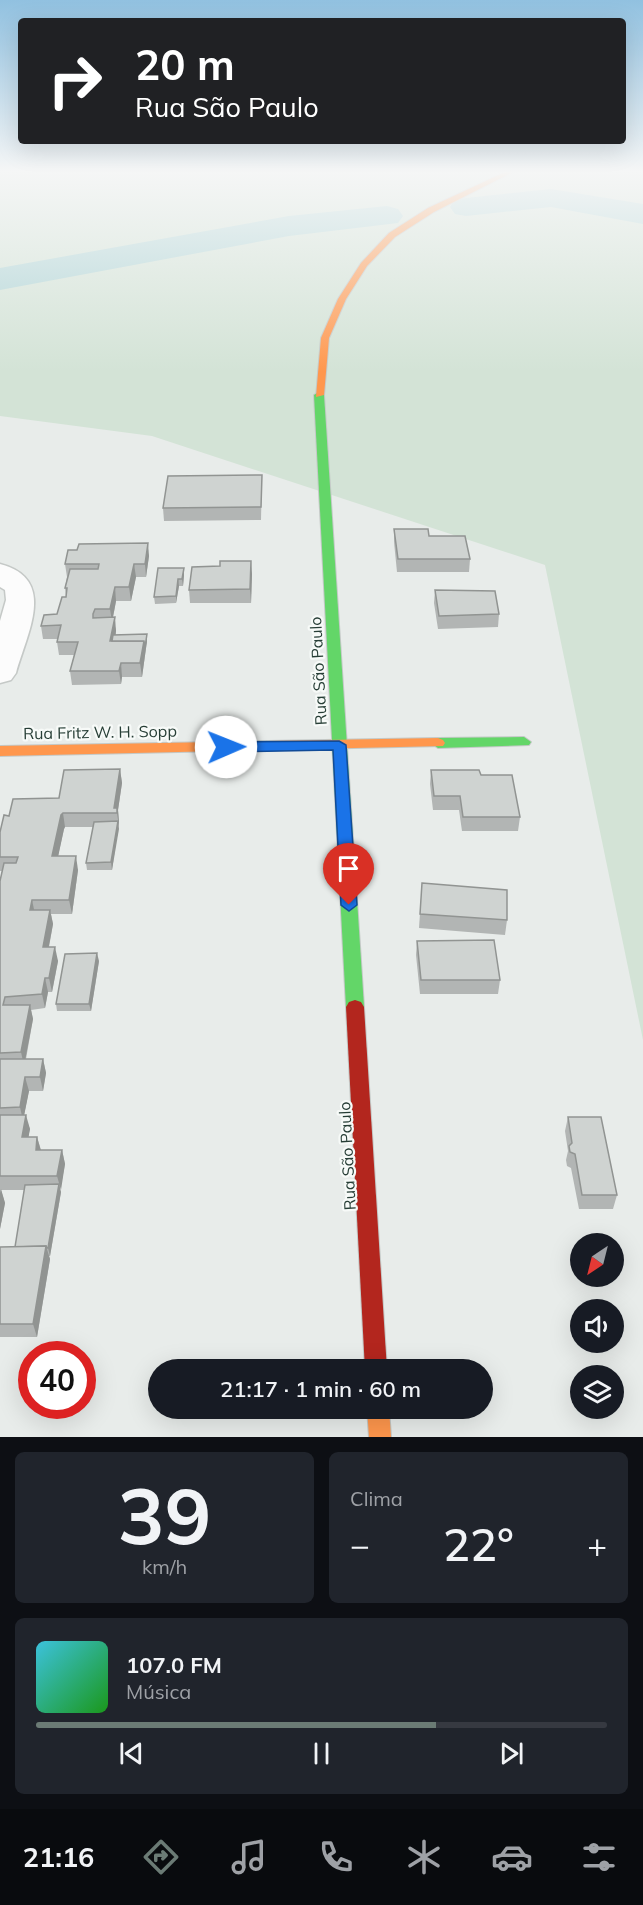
<!DOCTYPE html>
<html lang="pt">
<meta charset="utf-8">
<style>
:root{--surface:#171b24;--page:#20242c;--text:#f1f3f6;--muted:#9ea1a6;--line:#363941;--accent:#6b7b75}
body{margin:0;font-family:Mulish,sans-serif;background:var(--page);color:var(--text);height:100vh;display:flex;flex-direction:column;font-size:22px;white-space:nowrap}
*{box-sizing:border-box;margin:0}
p{font-size:20px;color:var(--muted)}
.icon{flex:none;width:33px;height:33px;fill:none;stroke:currentColor;stroke-width:2;stroke-linecap:round;stroke-linejoin:round}
.map{position:relative;height:1437px;overflow:hidden}
.panel{display:flex;flex-direction:column;gap:15px;padding:15px;background:#0d0f14;flex:1}
.panel>*{flex:none}
.top-card{position:absolute;left:18px;top:18px;width:608px;height:126px;border-radius:6px;box-shadow:0 6px 24px #0002;background:#202124;color:#fff;overflow:hidden}
.needle{width:39px;rotate:215deg}
.tools{position:absolute;left:570px;top:1233px;display:grid;gap:12px}
.tools a{display:grid;place-items:center;width:54px;height:54px;border-radius:50%;background:var(--surface);box-shadow:0 6px 24px #0002;font-size:30px}
.speed{position:absolute;left:18px;top:1341px;display:flex;gap:12px;font-size:30px;font-weight:700;text-align:center}
.speed>*{display:grid;place-content:center;width:78px;height:78px;border-radius:50%;background:var(--surface);box-shadow:0 6px 24px #0002;line-height:1}
.speed .limit{border:9px solid #d22;background:#fff;color:#111}
.pin{position:absolute;display:grid;place-items:center;width:51px;height:51px;color:#fff;margin:-62px -26px;border-radius:50% 50% 50% 0;rotate:-45deg;box-shadow:0 0 6px #0007}
.pin .icon{rotate:45deg}
.me{position:absolute;width:66px;margin:-33px;rotate:89deg;stroke-linejoin:round;filter:drop-shadow(0 0 4px #0008)}
.turn{display:flex;align-items:center;gap:21px;height:126px;padding:0 18px;font-size:27px}
.turn .icon{width:78px;height:78px;stroke-width:2.5}
.turn b{display:block;font-size:42px;line-height:51px}
.big{font-size:45px;font-weight:600;line-height:1.1}
.panel .widget{flex:1;display:flex;flex-direction:column;justify-content:center;gap:9px;min-width:0;padding:0 21px;border-radius:9px;background:var(--page)}
.panel .dial{align-items:center;gap:0}
.dial b{font-size:78px;line-height:1}
.song{display:flex;align-items:center;gap:18px}
.cover{width:72px;height:72px;border-radius:9px;background:linear-gradient(135deg,hsl(190 70% 55%),hsl(120 70% 35%))}
.played{height:6px;border-radius:3px;background:linear-gradient(90deg,var(--accent) 70%,var(--line) 70%)}
.keys{display:flex;justify-content:space-around;direction:ltr}
.heat{display:flex;justify-content:space-between;align-items:center;font-size:33px;direction:ltr}
.panel .tiles{flex:1;display:grid;gap:15px;grid-template-columns:1fr 1fr}
.widget:last-child{grid-column:span 2}
.trip{position:absolute;left:148px;top:1359px;width:345px;height:60px;border-radius:30px;background:var(--surface);box-shadow:0 6px 24px #0002;font-weight:600;line-height:60px;text-align:center}
.dock{display:flex;height:96px;justify-content:space-around;align-items:center;background:#090b0e;color:var(--muted)}
.dock .icon{width:42px;height:42px}
.dock .selected{color:var(--accent)}
.dock b{font-size:27px;color:var(--text)}
.map>svg:first-child{display:block}
</style>
<div class="map">
<svg width="643" height="1437" viewBox="0 0 643 1437">
<rect width="100%" height="100%" fill="#e8ecea"/>
<path fill="#d3e3d6" d="M 0,171 L 643,171 L 643,1040 L 545,565 L 152,436 L 0,416 Z"/>
<g fill="none" stroke-linecap="round" stroke-linejoin="round">
<g fill="#aed4d5" fill-rule="evenodd">
<path d="M 551,189 L 643,204 L 643,224 L 551,207 L 466,216 L 455,214 L 450,207 L 455,200 L 466,198 Z"/>
<path d="M 387,206 L 398,209 L 403,216 L 398,223 L 289,236 L 0,290 L 0,268 L 289,216 Z"/>
</g>
<g stroke="#c5c9c7" stroke-width="3">
<path id="street" d="M 0,564 C 58,579 27,633 16,673 L 11,680 L 0,683 L 0,621 L 6,600 L 5,590 L 0,587 Z"/>
</g>
<g stroke="#c4c9c7" stroke-width="2">
<g id="fast">
<path d="M 319,392 L 324,395 L 364,1007 L 361,1012 L 355,1014 L 349,1012 L 346,1007 L 314,395 Z"/>
<path d="M 524,737 L 531,742 L 529,745 L 438,748 L 431,743 L 438,738 Z"/>
</g>
</g>
<g stroke="#c4c9c7" stroke-width="2">
<g id="slow">
<path d="M 507,171 L 515,171 L 434,212 L 395,237 L 367,266 L 346,299 L 329,338 L 324,395 L 316,397 L 321,338 L 338,299 L 361,263 L 389,233 L 428,208 Z"/>
<path d="M 438,738 L 443,740 L 445,743 L 443,746 L 0,756 L 0,746 Z"/>
<path d="M 367,1408 L 389,1408 L 391,1437 L 369,1437 Z"/>
</g>
</g>
<g stroke="#c4c9c7" stroke-width="2">
<path id="jam" d="M 355,1000 L 361,1002 L 364,1007 L 387,1370 L 365,1370 L 346,1007 L 349,1002 Z"/>
</g>
<use href="#street" fill="#fcfcfc" fill-rule="evenodd"/>
<use href="#fast" fill="#63d668" fill-rule="evenodd"/>
<use href="#slow" fill="#ff974d" fill-rule="evenodd"/>
<use href="#jam" fill="#b3261e" fill-rule="evenodd"/>
</g>
<g fill="#b2b5b4">
<path d="M 262,475 L 261,520 L 164,521 L 163,508 Z"/>
<path d="M 394,529 L 429,536 L 470,559 L 469,572 L 397,572 L 394,542 Z"/>
<path d="M 149,556 L 146,577 L 136,577 L 131,601 L 116,601 L 113,617 L 116,631 L 116,635 L 147,641 L 142,677 L 122,677 L 121,684 L 72,685 L 70,671 L 74,655 L 59,655 L 57,642 L 58,639 L 43,639 L 41,626 L 57,614 L 66,597 L 65,588 L 67,577 L 65,564 Z"/>
<path d="M 252,574 L 251,603 L 190,603 L 189,590 Z"/>
<path d="M 184,575 L 183,586 L 179,586 L 176,603 L 155,604 L 154,597 Z"/>
<path d="M 435,590 L 499,614 L 498,627 L 438,629 L 434,603 Z"/>
<path d="M 120,769 L 122,783 L 118,810 L 119,822 L 112,870 L 87,870 L 86,863 L 93,827 L 65,827 L 64,829 L 58,856 L 78,870 L 72,914 L 51,914 L 53,924 L 49,947 L 58,961 L 52,992 L 48,992 L 45,1008 L 31,1010 L 33,1019 L 26,1059 L 43,1059 L 46,1073 L 43,1091 L 29,1091 L 24,1115 L 30,1129 L 28,1137 L 37,1137 L 41,1150 L 62,1150 L 65,1164 L 60,1190 L 61,1192 L 50,1256 L 49,1256 L 50,1259 L 37,1337 L 0,1337 L 0,1247 L 15,1247 L 24,1190 L 1,1190 L 5,1203 L 0,1229 L 0,881 L 2,871 L 0,871 L 0,832 L 9,816 L 59,798 Z"/>
<path d="M 431,770 L 481,775 L 520,817 L 518,831 L 462,831 L 459,810 L 433,810 L 430,784 Z"/>
<path d="M 422,883 L 507,920 L 505,935 L 419,928 Z"/>
<path d="M 417,941 L 500,980 L 498,994 L 420,994 L 416,955 Z"/>
<path d="M 99,961 L 91,1011 L 57,1011 L 56,1004 Z"/>
<path d="M 568,1117 L 617,1195 L 613,1209 L 579,1209 L 571,1168 L 567,1166 L 566,1160 L 568,1151 L 565,1131 Z"/>
</g>
<g fill="#919492">
<path d="M 148,543 L 149,556 L 146,577 L 145,564 Z"/>
<path d="M 251,561 L 252,574 L 251,603 L 250,589 Z"/>
<path d="M 134,564 L 136,577 L 131,601 L 129,587 Z"/>
<path d="M 184,568 L 184,575 L 183,586 L 182,579 Z"/>
<path d="M 178,579 L 179,586 L 176,603 L 176,596 Z"/>
<path d="M 115,587 L 116,601 L 112,622 L 110,609 Z"/>
<path d="M 115,617 L 116,631 L 113,648 L 110,641 Z"/>
<path d="M 147,634 L 147,641 L 142,677 L 140,663 L 144,641 Z"/>
<path d="M 121,663 L 122,677 L 121,684 L 119,671 Z"/>
<path d="M 120,769 L 122,783 L 118,810 L 119,822 L 119,827 L 117,813 L 114,808 Z"/>
<path d="M 63,813 L 65,827 L 64,829 L 55,871 L 52,856 L 61,815 Z"/>
<path d="M 118,821 L 119,829 L 112,870 L 111,862 Z"/>
<path d="M 76,856 L 78,870 L 72,914 L 69,900 Z"/>
<path d="M 32,900 L 35,914 L 30,910 Z"/>
<path d="M 50,910 L 53,924 L 46,961 L 43,947 Z"/>
<path d="M 55,947 L 58,961 L 52,992 L 49,978 Z"/>
<path d="M 97,953 L 99,961 L 91,1011 L 89,1004 Z"/>
<path d="M 45,978 L 48,992 L 45,1008 L 42,994 Z"/>
<path d="M 30,1005 L 33,1019 L 24,1066 L 21,1052 Z"/>
<path d="M 43,1059 L 46,1073 L 43,1091 L 40,1077 Z"/>
<path d="M 25,1077 L 29,1091 L 23,1121 L 20,1107 Z"/>
<path d="M 26,1115 L 30,1129 L 26,1151 L 22,1137 Z"/>
<path d="M 37,1137 L 41,1151 L 36,1150 Z"/>
<path d="M 62,1150 L 65,1164 L 61,1190 L 57,1176 Z"/>
<path d="M 59,1184 L 61,1192 L 50,1256 L 48,1248 Z"/>
<path d="M 1,1189 L 5,1203 L 0,1229 L 0,1193 Z"/>
<path d="M 46,1246 L 50,1259 L 37,1337 L 33,1324 Z"/>
</g>
<g fill="#cfd3d1" stroke="#919492" stroke-width="1.5">
<path d="M 262,475 L 261,507 L 163,508 L 168,476 Z"/>
<path d="M 394,529 L 428,529 L 429,536 L 465,536 L 470,559 L 398,559 Z"/>
<path d="M 148,543 L 145,564 L 134,564 L 129,587 L 115,587 L 110,609 L 95,609 L 93,614 L 93,618 L 115,617 L 110,641 L 144,641 L 140,663 L 121,663 L 119,671 L 70,671 L 78,642 L 57,642 L 61,625 L 41,626 L 44,615 L 57,614 L 62,597 L 66,597 L 67,588 L 65,588 L 70,569 L 98,569 L 99,564 L 65,564 L 68,550 L 77,550 L 79,544 Z"/>
<path d="M 220,561 L 251,561 L 250,589 L 189,590 L 192,567 L 220,566 Z"/>
<path d="M 158,568 L 184,568 L 182,579 L 178,579 L 176,596 L 154,597 Z"/>
<path d="M 435,590 L 495,591 L 499,614 L 439,616 Z"/>
<path d="M 147,634 L 145,647 L 144,641 L 112,641 L 113,635 Z"/>
<path d="M 120,769 L 114,808 L 117,808 L 117,813 L 63,813 L 61,815 L 52,856 L 76,856 L 69,900 L 32,900 L 30,910 L 50,910 L 43,947 L 55,947 L 49,978 L 45,978 L 42,994 L 5,997 L 3,1005 L 30,1005 L 21,1052 L 0,1053 L 0,881 L 4,863 L 16,863 L 18,857 L 0,857 L 0,832 L 4,815 L 9,816 L 13,799 L 59,798 L 64,770 Z"/>
<path d="M 431,770 L 479,770 L 481,775 L 512,775 L 520,817 L 463,817 L 460,796 L 434,796 Z"/>
<path d="M 118,821 L 111,862 L 86,863 L 94,822 Z"/>
<path d="M 422,883 L 507,890 L 507,920 L 420,914 Z"/>
<path d="M 494,940 L 500,980 L 421,980 L 417,941 Z"/>
<path d="M 97,953 L 89,1004 L 56,1004 L 65,954 Z"/>
<path d="M 0,1059 L 43,1059 L 40,1077 L 25,1077 L 20,1107 L 0,1108 Z"/>
<path d="M 0,1115 L 26,1115 L 22,1137 L 37,1137 L 36,1150 L 62,1150 L 57,1176 L 0,1176 Z"/>
<path d="M 568,1117 L 601,1117 L 617,1195 L 582,1195 L 575,1154 L 570,1152 L 569,1146 L 572,1143 Z"/>
<path d="M 59,1184 L 48,1248 L 47,1248 L 46,1246 L 15,1247 L 25,1185 Z"/>
<path d="M 46,1246 L 33,1324 L 0,1324 L 0,1247 Z"/>
</g>
<linearGradient id="sky" x2="0" y2="1"><stop stop-color="#91c1e0"/><stop offset="0.46" stop-color="#f5f6f6"/><stop offset="1" stop-color="#f5f6f6" stop-opacity="0"/></linearGradient>
<rect width="643" height="372" fill="url(#sky)"/>
<path fill="#1a73e8" stroke="#114b97" stroke-width="1.5" d="M 339,741 L 346,745 L 357,905 L 349,911 L 341,905 L 333,750 L 226,752 L 219,747 L 226,742 Z"/>
<g text-anchor="middle" stroke-width="4.5" stroke-linejoin="round" paint-order="stroke">
<g font-size="16" fill="#273e36" stroke="#f7faf8">
<text transform="translate(318 671) rotate(-93)" y="6">Rua São Paulo</text>
<text transform="translate(100 732) rotate(-1)" y="6">Rua Fritz W. H. Sopp</text>
<text transform="translate(347 1156) rotate(-93)" y="6">Rua São Paulo</text>
</g>
</g>
</svg>
<div class="tools">
<a><svg class="needle" viewBox="-14 -14 28 28"><path d="M0-13l5 13h-10z" fill="#e53935"/><path d="M0 13l5-13h-10z" fill="#9ea1a6"/></svg></a>
<a><svg class="icon" aria-label="sound" viewBox="0 0 24 24"><path d="M4 9h4l5-4v14l-5-4H4zM17 9q2 3 0 6"/></svg></a>
<a><svg class="icon" aria-label="layers" viewBox="0 0 24 24"><path d="M12 4l9 5-9 5-9-5zM3 14l9 5 9-5"/></svg></a>
</div>
<div class="speed"><div class="limit">40</div></div>
<div class="pin" style="left:349px;top:905px;background:#d93025"><svg class="icon" aria-label="arrive" viewBox="0 0 24 24"><path d="M6 21V4h12l-3 4 3 4H6"/></svg></div>
<svg class="me" style="left:226px;top:747px" viewBox="-20 -20 40 40"><circle r="19" fill="#fff"/><path d="M0-13L10 11 0 6-10 11z" fill="#1a73e8"/></svg>
<div class="trip">21:17 · 1 min · 60 m</div>
<div class="top-card">
<div class="turn"><svg class="icon" aria-label="right" viewBox="0 0 24 24"><path d="M7 20v-9h11M14 6l5 5-5 5"/></svg><div><b>20 m</b>Rua São Paulo</div></div>
</div>
</div>
<section class="panel">
<div class="tiles">
<div class="widget dial"><b>39</b><p>km/h</p></div>
<div class="widget"><p>Clima</p>
<div class="heat"><a>−</a><b class="big">22°</b><a>+</a></div>
</div>
<div class="widget">
<div class="song"><i class="cover"></i><div><b>107.0 FM</b><p>Música</p></div></div>
<div class="played"></div>
<div class="keys"><svg class="icon" aria-label="previous" viewBox="0 0 24 24"><path d="M18 5L8 12l10 7zM5 5v14"/></svg><svg class="icon" aria-label="pause" viewBox="0 0 24 24"><path d="M8 5v14M16 5v14"/></svg><svg class="icon" aria-label="next" viewBox="0 0 24 24"><path d="M6 5l10 7-10 7zM19 5v14"/></svg></div>
</div>
</div>
</section>
<nav class="dock">
<b>21:16</b>
<svg class="icon selected" aria-label="directions" viewBox="0 0 24 24"><path d="M12 3l9 9-9 9-9-9zM9 14v-3h6M13 9l2 2-2 2"/></svg>
<svg class="icon" aria-label="music" viewBox="0 0 24 24"><path d="M9 18V5l10-2v13"/><circle cx="6" cy="18" r="3"/><circle cx="16" cy="16" r="3"/></svg>
<svg class="icon" aria-label="phone" viewBox="0 0 24 24"><path d="M5 4h4l2 5-3 2q2 4 5 5l2-3 5 2v4C11 20 4 13 5 4z"/></svg>
<svg class="icon" aria-label="climate" viewBox="0 0 24 24"><path d="M12 3v18M4 7l16 10M4 17L20 7"/></svg>
<svg class="icon" aria-label="car" viewBox="0 0 24 24"><path d="M5 17H2v-5l4-1 3-4h7l3 4 3 1v5h-3M9 17h6M6 11h13"/><circle cx="7" cy="17" r="2"/><circle cx="17" cy="17" r="2"/></svg>
<svg class="icon" aria-label="filters" viewBox="0 0 24 24"><path d="M4 7h16M4 17h16"/><circle cx="9" cy="7" r="2"/><circle cx="15" cy="17" r="2"/></svg>
</nav>
